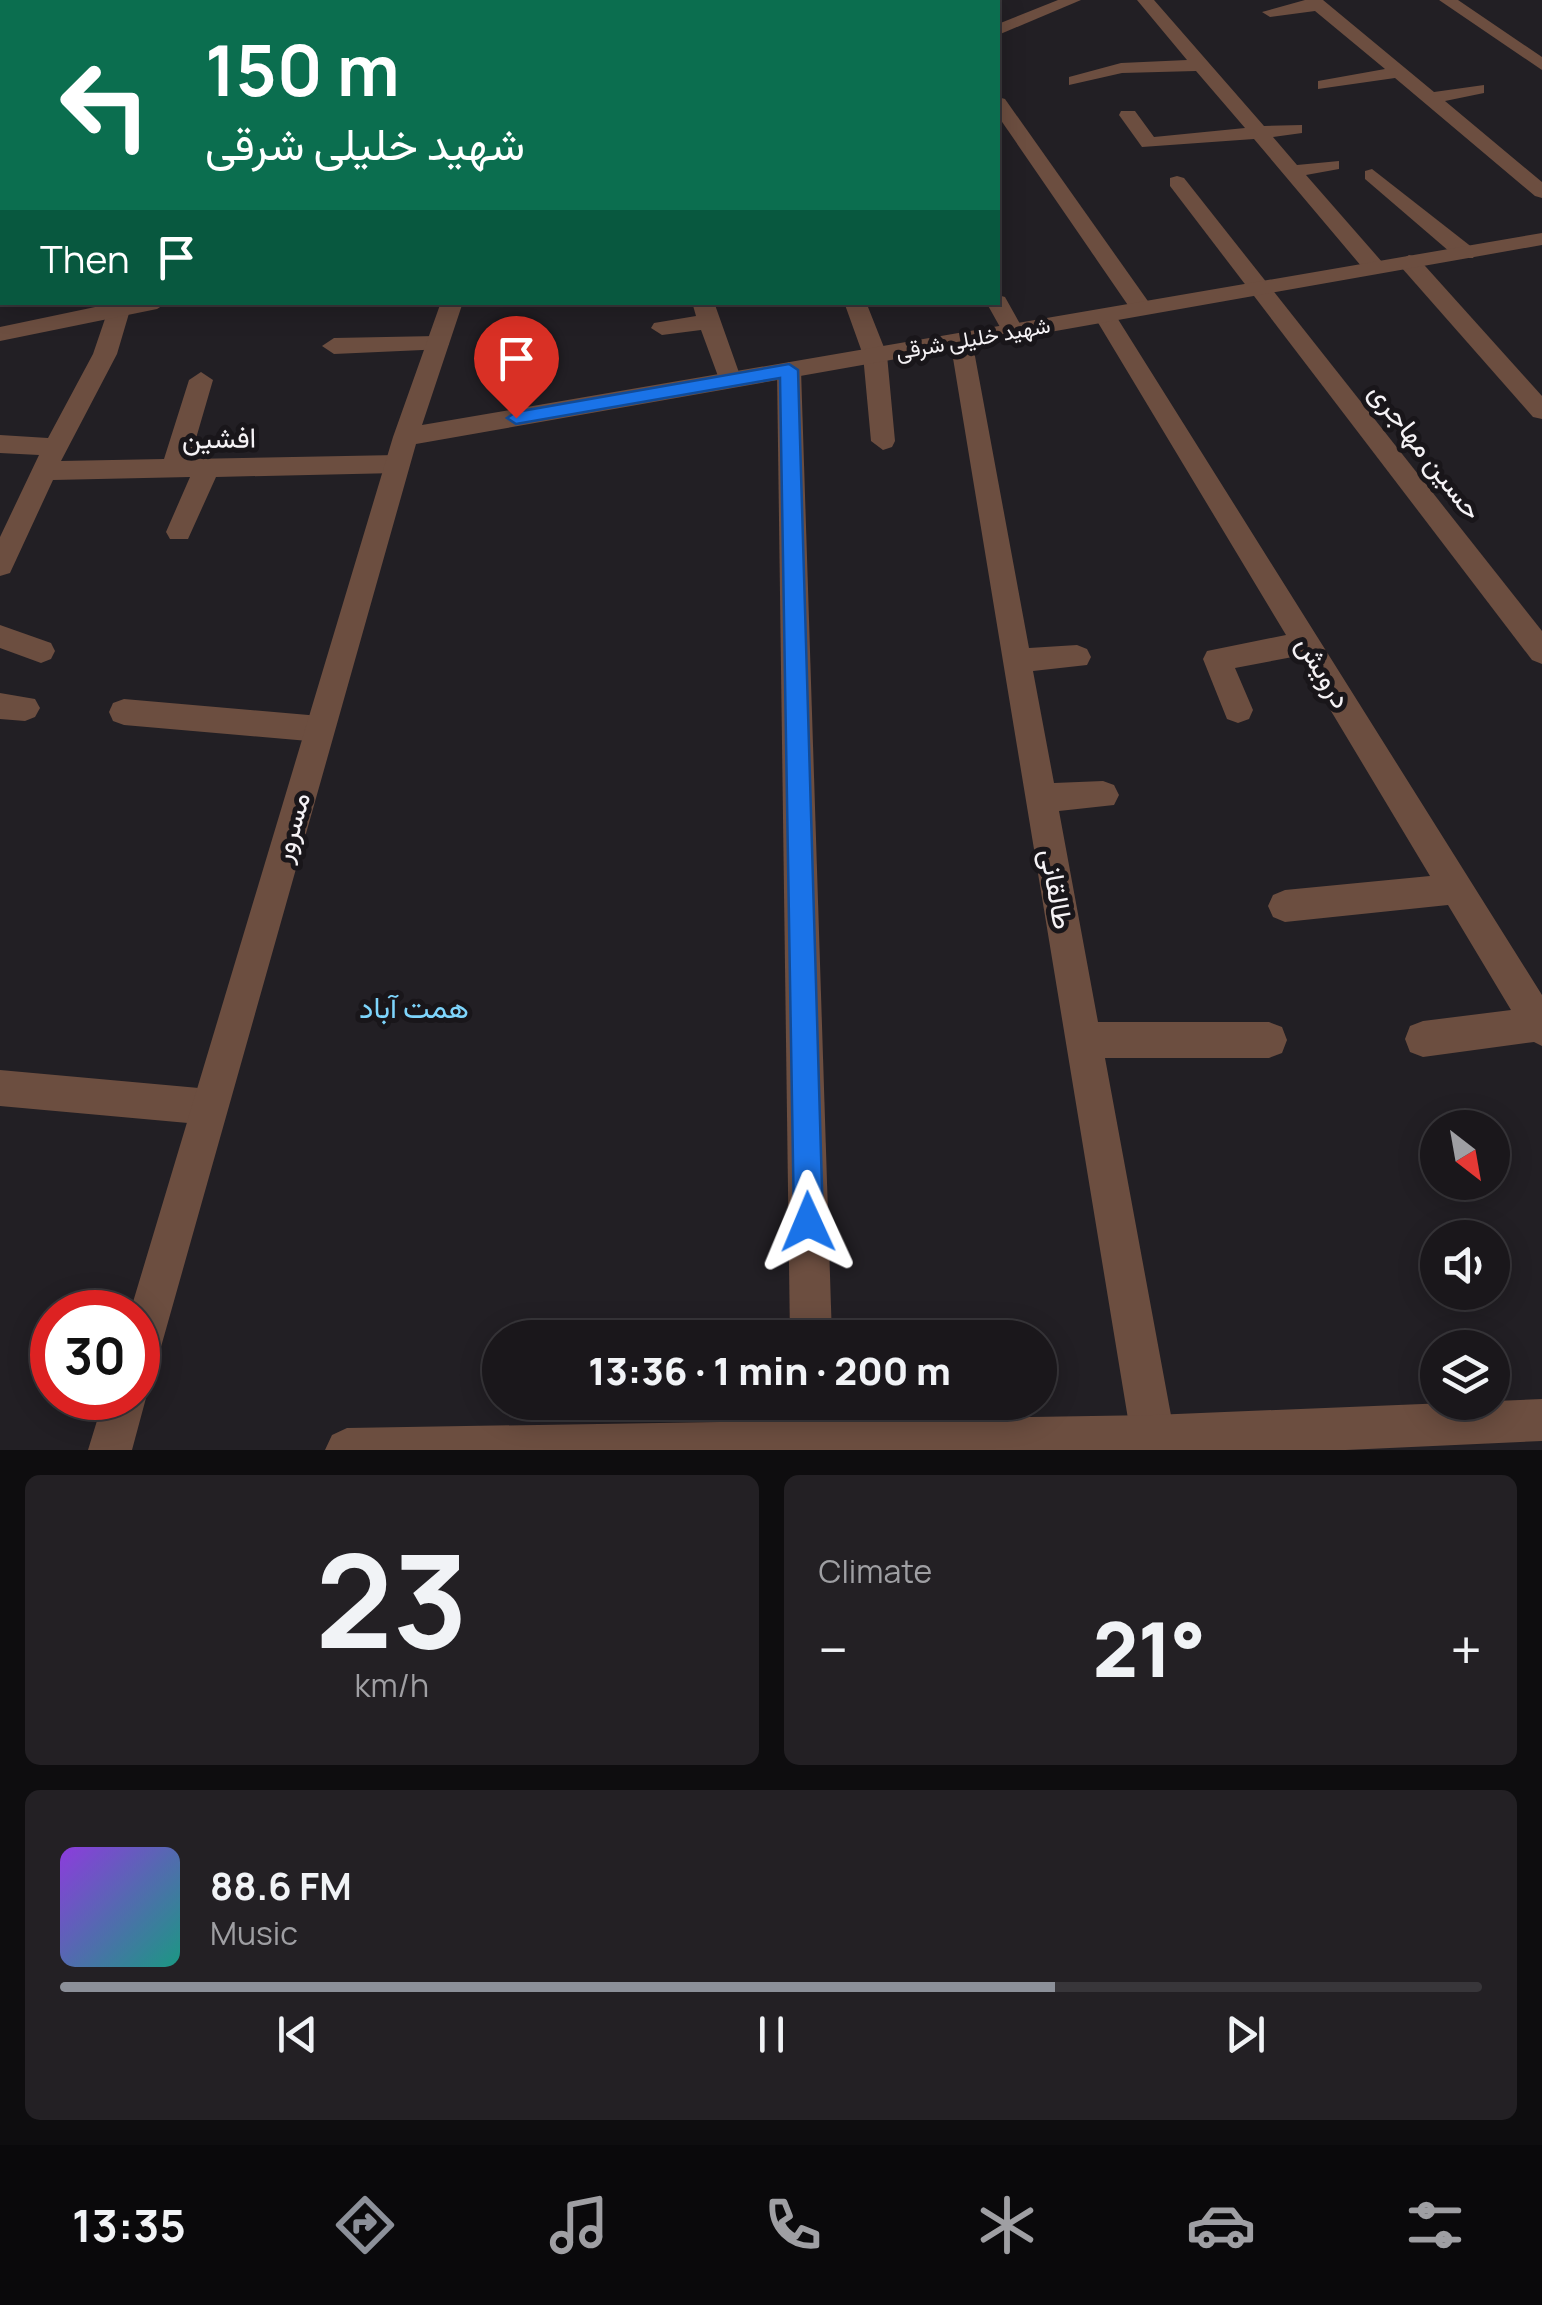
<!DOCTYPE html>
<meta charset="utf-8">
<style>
:root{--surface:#1a171b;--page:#232024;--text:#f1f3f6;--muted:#9f9fa3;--line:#38363a;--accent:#8c9099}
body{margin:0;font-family:Manrope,Vazirmatn,sans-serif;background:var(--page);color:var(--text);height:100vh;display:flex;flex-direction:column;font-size:38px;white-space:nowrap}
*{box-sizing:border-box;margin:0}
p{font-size:32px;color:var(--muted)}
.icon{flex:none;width:55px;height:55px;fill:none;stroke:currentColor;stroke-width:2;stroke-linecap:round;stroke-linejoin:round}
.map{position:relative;height:1450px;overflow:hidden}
.details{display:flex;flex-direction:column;gap:25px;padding:25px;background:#0e0d0f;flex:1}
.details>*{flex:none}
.guide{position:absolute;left:0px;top:0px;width:1000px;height:305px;box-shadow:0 5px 25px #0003,0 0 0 2px var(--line);background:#0b6e4f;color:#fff;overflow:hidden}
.needle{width:65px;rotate:149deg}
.buttons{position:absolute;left:1420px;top:1110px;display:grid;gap:20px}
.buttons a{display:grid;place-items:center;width:90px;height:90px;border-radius:50%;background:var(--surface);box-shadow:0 5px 25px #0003,0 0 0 2px var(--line);font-size:50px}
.speed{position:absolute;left:30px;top:1290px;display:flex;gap:20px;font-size:50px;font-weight:700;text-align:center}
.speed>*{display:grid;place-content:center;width:130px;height:130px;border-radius:50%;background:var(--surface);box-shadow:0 5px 25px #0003,0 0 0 2px var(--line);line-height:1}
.speed .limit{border:15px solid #d22;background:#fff;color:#111}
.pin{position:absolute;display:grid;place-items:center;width:85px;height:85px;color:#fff;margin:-102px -42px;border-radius:50% 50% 50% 0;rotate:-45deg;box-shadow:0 0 10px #0007}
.pin .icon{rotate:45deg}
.me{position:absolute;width:110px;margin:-55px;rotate:359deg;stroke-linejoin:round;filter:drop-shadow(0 0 8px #0008)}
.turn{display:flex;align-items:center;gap:35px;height:210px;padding:0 40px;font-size:45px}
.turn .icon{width:130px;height:130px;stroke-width:2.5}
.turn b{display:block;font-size:70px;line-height:85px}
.then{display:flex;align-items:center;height:95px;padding:0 40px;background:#0003;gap:20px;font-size:38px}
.big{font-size:75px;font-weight:800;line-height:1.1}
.details .tile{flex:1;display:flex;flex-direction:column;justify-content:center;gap:15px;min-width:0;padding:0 35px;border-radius:15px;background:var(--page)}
.details .dial{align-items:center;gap:0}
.dial b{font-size:130px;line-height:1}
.song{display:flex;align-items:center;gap:30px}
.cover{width:120px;height:120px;border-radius:15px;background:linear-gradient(135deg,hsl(270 70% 55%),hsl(170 70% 35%))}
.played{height:10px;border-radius:5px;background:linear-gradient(90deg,var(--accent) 70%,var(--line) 70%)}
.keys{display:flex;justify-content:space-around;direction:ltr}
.heat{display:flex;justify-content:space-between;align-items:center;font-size:55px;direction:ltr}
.details .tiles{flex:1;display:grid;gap:25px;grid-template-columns:1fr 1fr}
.tile:last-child{grid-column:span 2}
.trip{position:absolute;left:482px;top:1320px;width:575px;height:100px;border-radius:50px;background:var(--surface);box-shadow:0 5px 25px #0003,0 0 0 2px var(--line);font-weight:800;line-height:100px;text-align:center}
.tab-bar{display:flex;height:160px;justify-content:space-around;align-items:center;background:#0a090b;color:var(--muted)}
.tab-bar .icon{width:70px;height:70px}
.tab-bar .on{color:var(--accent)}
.tab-bar b{font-size:45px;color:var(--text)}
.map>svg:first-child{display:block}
</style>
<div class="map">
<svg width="1542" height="1450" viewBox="0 0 1542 1450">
<rect width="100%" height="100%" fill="#221f24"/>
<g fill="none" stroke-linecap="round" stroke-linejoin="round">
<g fill="#6c4e40" fill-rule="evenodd">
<path d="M 1137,0 L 1154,0 L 1264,126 L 1302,125 L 1302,133 L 1273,137 L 1297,165 L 1339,161 L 1339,169 L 1306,175 L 1383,263 L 1386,268 L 1383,273 L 1367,273 L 1254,139 L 1142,147 L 1119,115 L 1121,111 L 1135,111 L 1154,137 L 1245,128 L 1196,71 L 1122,73 L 1069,85 L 1069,77 L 1121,63 L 1187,60 Z"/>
<path d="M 1305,0 L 1323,0 L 1434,92 L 1484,85 L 1484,93 L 1445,101 L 1542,182 L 1542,198 L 1535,196 L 1395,78 L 1318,89 L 1318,81 L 1385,69 L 1315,11 L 1270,17 L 1262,12 Z"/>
<path d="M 1439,0 L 1458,0 L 1542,57 L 1542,70 Z"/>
<path d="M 998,97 L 1005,99 L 1150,304 L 1153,309 L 1150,314 L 1134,314 L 998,116 Z"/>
<path d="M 1372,169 L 1473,248 L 1476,253 L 1473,258 L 1457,258 L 1365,179 L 1365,171 Z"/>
<path d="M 1177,176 L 1184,178 L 1542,631 L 1542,664 L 1532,660 L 1170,186 L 1170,178 Z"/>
<path d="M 1409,255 L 1417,257 L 1542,396 L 1542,419 L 1533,417 L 1401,267 L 1398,262 Z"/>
<path d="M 998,295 L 1005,297 L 1024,331 L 1021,336 L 1005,336 L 986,302 L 998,302 Z"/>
<path d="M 692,302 L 714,302 L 742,381 L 738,387 L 722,387 L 701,330 L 662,335 L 651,328 L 654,323 L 696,316 Z"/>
<path d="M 844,302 L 866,302 L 887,355 L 895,441 L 892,447 L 883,450 L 871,441 L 863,355 Z"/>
<path d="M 119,303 L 130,310 L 117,354 L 61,461 L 164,459 L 189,380 L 201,372 L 213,380 L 190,459 L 397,455 L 406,458 L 410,464 L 406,470 L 397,473 L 216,477 L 188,539 L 170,539 L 166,532 L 190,477 L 53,480 L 10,573 L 0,576 L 0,537 L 39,455 L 0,453 L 0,435 L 48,438 L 93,354 L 108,310 Z"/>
<path d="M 1105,309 L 1116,316 L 1542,995 L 1542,1046 L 1534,1042 L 1423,1057 L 1410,1052 L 1405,1039 L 1410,1026 L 1423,1021 L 1511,1010 L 1448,905 L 1285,922 L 1273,917 L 1268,906 L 1273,895 L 1285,890 L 1430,876 L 1298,656 L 1235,668 L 1253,710 L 1249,719 L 1238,723 L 1227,719 L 1203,659 L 1207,651 L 1286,635 L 1094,316 Z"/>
<path d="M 961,332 L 972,340 L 1029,648 L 1077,645 L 1087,649 L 1091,657 L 1087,665 L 1033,671 L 1054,783 L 1103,781 L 1114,785 L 1119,795 L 1114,805 L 1059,811 L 1098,1022 L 1269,1022 L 1282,1027 L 1287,1040 L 1282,1053 L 1269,1058 L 1105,1058 L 1175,1437 L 1169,1450 L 1137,1450 L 1131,1437 L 950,340 Z"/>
<path d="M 437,336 L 445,339 L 449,344 L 445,349 L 334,354 L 322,346 L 334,338 Z"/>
<path d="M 789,362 L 801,370 L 832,1338 L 790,1338 L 777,370 Z"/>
<path d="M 0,625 L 51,643 L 55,651 L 51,659 L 41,663 L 0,648 Z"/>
<path d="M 0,693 L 35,699 L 40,708 L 35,717 L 25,721 L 0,719 Z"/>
<path d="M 124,699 L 320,716 L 331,720 L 335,729 L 331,738 L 320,742 L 124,725 L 113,721 L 109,712 L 113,703 Z"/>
<path d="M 0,1070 L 210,1089 L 223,1094 L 228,1107 L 223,1120 L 210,1125 L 0,1106 Z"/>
<path d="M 792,1402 L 834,1402 L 832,1450 L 794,1450 Z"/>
</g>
<g fill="#6c4e40" fill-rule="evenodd">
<path d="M 1058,0 L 1081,0 L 998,35 L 998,24 Z"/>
<path d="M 1542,233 L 1542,245 L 416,444 L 159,1354 L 153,1369 L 138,1375 L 138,1312 L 130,1312 L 393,437 L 441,302 L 463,302 L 422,425 Z"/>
<path d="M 119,302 L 168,302 L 157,309 L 0,341 L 0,327 Z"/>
<path d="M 138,1382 L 146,1398 L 132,1450 L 88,1450 L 104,1398 L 138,1398 Z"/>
<path d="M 1542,1399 L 1542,1441 L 1346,1450 L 325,1450 L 332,1435 L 347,1428 L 1153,1415 Z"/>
</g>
<g stroke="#c78464" stroke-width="30">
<path d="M 806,2 L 808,0"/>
<path d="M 962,2 L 970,0"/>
</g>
</g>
<path fill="#1a73e8" stroke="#114b97" stroke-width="2.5" d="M 789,364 L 798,370 L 823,1222 L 819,1232 L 808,1236 L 798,1232 L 794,1222 L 780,378 L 516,424 L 507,418 L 516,412 Z"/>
<g text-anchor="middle" stroke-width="10" stroke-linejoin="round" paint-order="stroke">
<g font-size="22" fill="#f5f2f5" stroke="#19161a">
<text transform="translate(973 338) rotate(-10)" y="8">شهید خلیلی شرقی</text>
</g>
<g font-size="28" fill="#f5f2f5" stroke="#19161a">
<text transform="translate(219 438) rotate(-1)" y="10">افشین</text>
<text transform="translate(1426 451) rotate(52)" y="10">حسین مهاجری</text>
<text transform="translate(1324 672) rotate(59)" y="10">درویش</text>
<text transform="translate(291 827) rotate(-74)" y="10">مسرور</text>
<text transform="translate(1057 889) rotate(80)" y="10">طالقانی</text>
</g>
<g font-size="30" fill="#7ed5fc" stroke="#19161a">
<text x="414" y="1018">همت آباد</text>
</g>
</g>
</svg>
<div class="buttons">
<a><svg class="needle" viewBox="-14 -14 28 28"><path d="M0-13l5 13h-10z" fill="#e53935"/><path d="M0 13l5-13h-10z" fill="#9f9fa3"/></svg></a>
<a><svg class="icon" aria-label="sound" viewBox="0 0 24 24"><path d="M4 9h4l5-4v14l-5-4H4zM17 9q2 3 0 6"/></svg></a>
<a><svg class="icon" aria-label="layers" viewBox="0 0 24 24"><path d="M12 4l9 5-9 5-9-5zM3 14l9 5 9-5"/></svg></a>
</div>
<div class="speed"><div class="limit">30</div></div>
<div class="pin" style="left:516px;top:418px;background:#d93025"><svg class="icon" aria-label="arrive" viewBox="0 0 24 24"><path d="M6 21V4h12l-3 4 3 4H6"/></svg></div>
<svg class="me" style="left:808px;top:1222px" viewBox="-20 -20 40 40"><path d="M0-17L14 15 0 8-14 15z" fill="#1a73e8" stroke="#fff" stroke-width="4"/></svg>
<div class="trip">13:36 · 1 min · 200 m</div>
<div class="guide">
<div class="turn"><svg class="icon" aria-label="left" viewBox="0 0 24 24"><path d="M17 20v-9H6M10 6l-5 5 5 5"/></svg><div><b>150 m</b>شهید خلیلی شرقی</div></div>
<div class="then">Then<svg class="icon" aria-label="arrive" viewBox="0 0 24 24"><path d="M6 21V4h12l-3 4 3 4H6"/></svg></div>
</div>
</div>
<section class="details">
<div class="tiles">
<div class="tile dial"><b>23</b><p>km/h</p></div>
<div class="tile"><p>Climate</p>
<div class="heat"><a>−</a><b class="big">21°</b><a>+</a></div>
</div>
<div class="tile">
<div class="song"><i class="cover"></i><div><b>88.6 FM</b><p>Music</p></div></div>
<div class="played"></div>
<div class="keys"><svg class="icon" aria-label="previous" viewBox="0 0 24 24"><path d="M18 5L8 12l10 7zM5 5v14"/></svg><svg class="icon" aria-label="pause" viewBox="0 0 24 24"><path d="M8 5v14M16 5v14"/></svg><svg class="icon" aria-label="next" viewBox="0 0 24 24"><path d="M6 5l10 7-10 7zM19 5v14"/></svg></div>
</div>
</div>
</section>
<nav class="tab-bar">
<b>13:35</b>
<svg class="icon on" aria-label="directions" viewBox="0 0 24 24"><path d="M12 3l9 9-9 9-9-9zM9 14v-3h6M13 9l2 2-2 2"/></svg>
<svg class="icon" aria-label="music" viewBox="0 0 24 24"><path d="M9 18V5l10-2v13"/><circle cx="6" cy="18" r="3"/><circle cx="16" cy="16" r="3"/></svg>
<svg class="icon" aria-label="phone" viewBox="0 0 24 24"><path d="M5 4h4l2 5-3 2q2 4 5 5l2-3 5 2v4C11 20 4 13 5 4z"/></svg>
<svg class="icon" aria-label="climate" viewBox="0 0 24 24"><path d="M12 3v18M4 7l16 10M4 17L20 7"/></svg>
<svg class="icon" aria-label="car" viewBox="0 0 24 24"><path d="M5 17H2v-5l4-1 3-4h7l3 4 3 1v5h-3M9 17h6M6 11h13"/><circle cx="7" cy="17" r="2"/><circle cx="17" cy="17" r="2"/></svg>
<svg class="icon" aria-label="filters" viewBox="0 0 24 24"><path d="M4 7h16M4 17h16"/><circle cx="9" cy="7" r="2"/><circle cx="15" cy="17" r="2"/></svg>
</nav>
